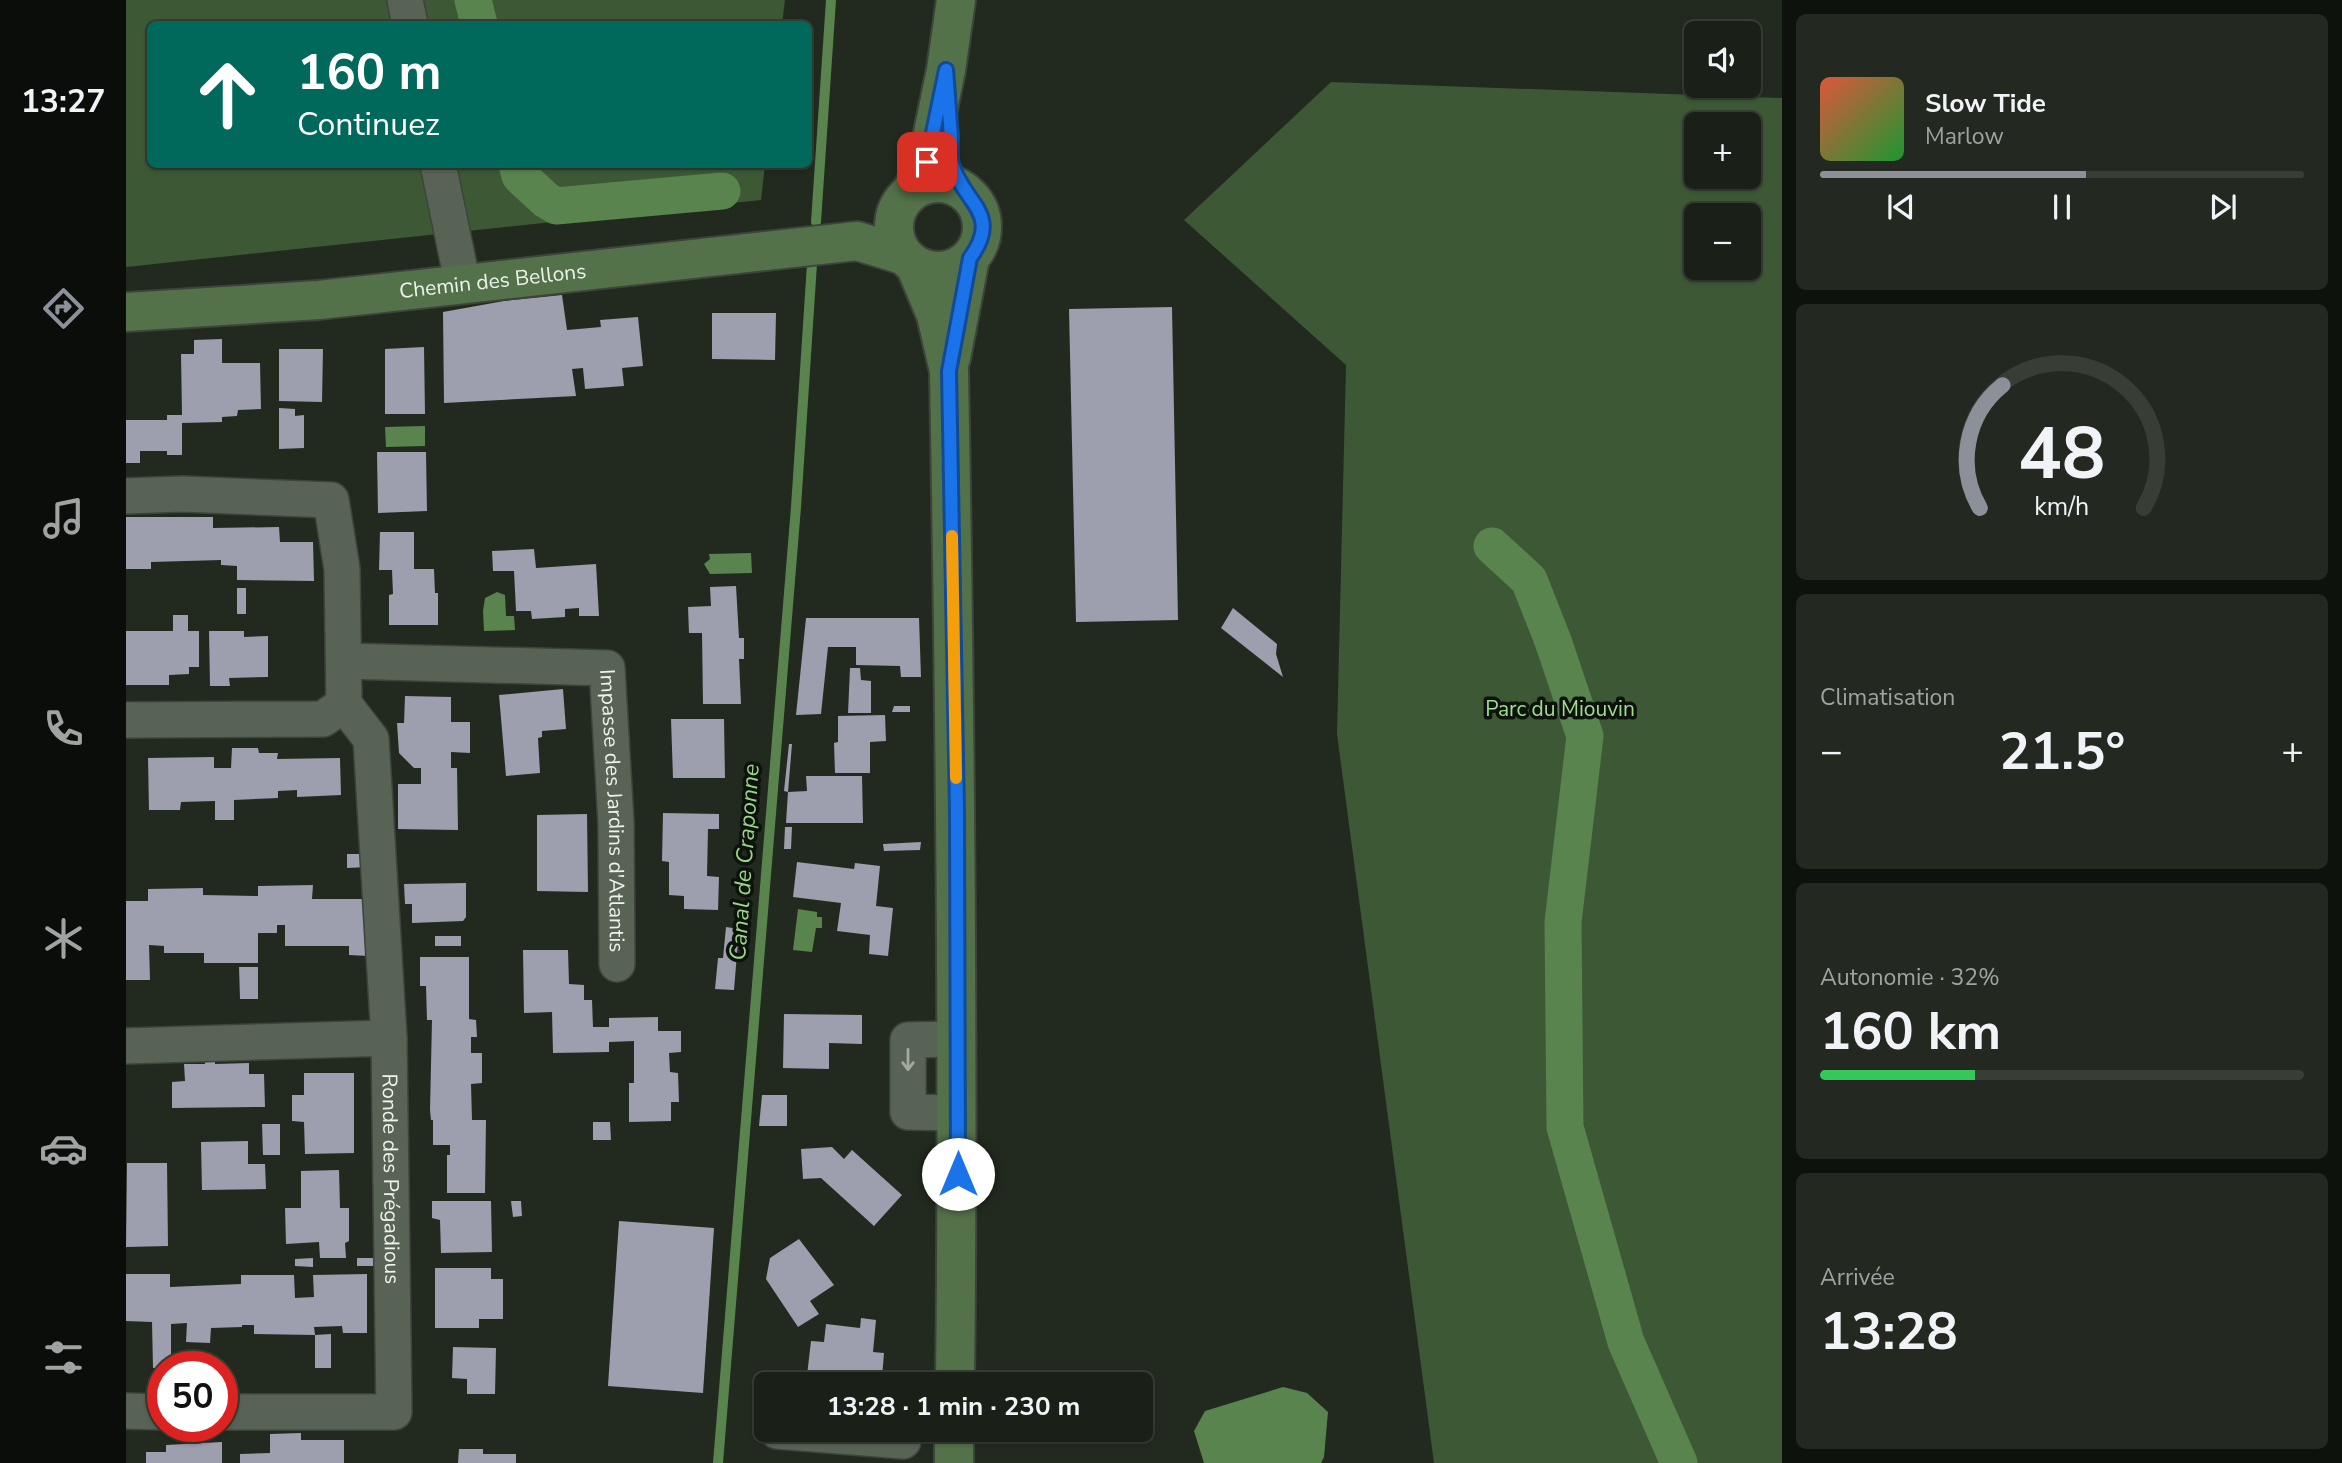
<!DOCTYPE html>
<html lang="fr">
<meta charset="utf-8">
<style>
:root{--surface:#1a2017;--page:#232820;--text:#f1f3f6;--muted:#9fa3a1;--line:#383e36;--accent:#8c9099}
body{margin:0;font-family:"Nunito Sans",sans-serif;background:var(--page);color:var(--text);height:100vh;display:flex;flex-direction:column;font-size:26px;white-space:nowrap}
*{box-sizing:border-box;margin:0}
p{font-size:23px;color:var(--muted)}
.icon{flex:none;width:38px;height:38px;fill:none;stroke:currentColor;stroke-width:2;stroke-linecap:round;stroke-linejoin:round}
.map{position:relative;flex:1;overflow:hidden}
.drawer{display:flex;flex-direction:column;gap:14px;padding:14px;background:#0e120d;width:560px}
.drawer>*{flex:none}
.guide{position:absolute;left:21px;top:21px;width:665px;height:147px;border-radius:10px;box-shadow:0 2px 5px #0004,0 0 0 2px var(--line);background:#00695c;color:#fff;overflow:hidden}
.tools{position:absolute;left:1558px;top:21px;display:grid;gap:14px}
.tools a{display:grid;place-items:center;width:77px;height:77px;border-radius:10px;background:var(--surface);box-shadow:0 2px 5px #0004,0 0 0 2px var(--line);font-size:35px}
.speed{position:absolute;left:21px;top:1351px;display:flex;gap:14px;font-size:35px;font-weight:700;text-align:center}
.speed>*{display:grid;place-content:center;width:91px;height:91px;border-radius:50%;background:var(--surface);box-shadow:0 2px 5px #0004,0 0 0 2px var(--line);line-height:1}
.speed .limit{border:10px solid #d22;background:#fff;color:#111}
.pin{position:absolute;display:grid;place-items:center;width:60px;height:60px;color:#fff;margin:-30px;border-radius:14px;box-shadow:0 4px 10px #0006}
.me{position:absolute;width:77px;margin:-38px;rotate:0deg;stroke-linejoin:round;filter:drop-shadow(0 0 5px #0008)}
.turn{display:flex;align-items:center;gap:24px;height:147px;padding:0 35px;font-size:32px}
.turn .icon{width:91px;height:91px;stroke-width:2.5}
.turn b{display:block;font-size:49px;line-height:60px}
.big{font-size:52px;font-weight:700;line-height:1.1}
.drawer .card{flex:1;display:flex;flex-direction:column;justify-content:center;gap:10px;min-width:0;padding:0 24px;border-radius:10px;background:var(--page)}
.drawer .dial{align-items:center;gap:0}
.dial svg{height:182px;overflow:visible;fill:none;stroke:var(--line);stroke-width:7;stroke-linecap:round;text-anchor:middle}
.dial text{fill:var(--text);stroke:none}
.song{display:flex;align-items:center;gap:21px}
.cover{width:84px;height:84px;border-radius:10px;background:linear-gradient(135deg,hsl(10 70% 55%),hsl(130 70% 35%))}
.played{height:7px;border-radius:4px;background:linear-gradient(90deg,var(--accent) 55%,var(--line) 55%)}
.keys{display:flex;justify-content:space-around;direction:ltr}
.heat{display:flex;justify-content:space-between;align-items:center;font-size:38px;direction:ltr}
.charge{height:10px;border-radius:5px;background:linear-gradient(90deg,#34c759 32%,var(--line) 0)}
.trip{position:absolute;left:628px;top:1372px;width:399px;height:70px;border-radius:10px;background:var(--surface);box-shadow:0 2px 5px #0004,0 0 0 2px var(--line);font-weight:700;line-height:70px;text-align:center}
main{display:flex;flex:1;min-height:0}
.dock{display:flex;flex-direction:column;width:126px;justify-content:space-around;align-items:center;background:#0a0d09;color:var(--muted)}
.dock .icon{width:49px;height:49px}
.dock .on{color:var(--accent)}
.dock b{font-size:32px;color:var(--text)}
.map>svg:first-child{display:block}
</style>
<main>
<nav class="dock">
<b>13:27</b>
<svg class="icon on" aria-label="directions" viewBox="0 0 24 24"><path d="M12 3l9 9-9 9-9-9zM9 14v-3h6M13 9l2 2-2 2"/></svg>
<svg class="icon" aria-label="music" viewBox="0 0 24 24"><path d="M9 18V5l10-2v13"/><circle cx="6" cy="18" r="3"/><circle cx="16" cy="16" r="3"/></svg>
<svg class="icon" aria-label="phone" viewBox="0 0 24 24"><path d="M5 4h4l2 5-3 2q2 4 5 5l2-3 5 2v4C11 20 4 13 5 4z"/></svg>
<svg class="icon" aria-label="climate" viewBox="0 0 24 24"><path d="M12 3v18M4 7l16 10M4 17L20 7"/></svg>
<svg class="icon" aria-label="car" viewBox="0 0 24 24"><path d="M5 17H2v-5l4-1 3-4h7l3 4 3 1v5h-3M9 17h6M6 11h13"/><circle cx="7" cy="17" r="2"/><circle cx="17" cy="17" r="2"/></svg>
<svg class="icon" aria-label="filters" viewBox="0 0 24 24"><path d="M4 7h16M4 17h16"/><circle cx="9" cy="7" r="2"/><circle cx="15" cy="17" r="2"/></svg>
</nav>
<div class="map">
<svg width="1656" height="1463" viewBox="0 0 1656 1463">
<rect width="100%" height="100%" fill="#222a1f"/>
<g fill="#3c5835" fill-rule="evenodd">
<path d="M 0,0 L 659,0 L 656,24 L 24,24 L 24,164 L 639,165 L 635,200 L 0,267 Z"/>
<path d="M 1205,82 L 1656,98 L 1656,1463 L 1308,1463 L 1211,734 L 1220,365 L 1058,220 ZM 1570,124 L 1622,124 L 1622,177 L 1570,177 ZM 1570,215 L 1622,215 L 1622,268 L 1570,268 Z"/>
</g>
<g fill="#59844e">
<path d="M 299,426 L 299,446 L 260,447 L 259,427 Z"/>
<path d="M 625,553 L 626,573 L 584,574 L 578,564 L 584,559 L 583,554 Z"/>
<path d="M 371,592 L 379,595 L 380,616 L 388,616 L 389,630 L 358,631 L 357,611 L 359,598 Z"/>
<path d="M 672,909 L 691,912 L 691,917 L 696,917 L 696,928 L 690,928 L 686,952 L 667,950 Z"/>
<path d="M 1157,1387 L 1181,1393 L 1202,1412 L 1198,1457 L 1195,1463 L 1078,1463 L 1068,1431 L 1079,1411 Z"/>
</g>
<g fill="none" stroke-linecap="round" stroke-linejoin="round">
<g stroke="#59844e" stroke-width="10">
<path d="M 690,222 L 705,0"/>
<path d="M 592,1463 L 670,507 L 686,264"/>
</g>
<g stroke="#59844e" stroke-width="37">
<path d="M 347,0 L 353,24"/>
<path d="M 391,164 L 394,176 L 420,200 L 430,206 L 596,191"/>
<path d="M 1366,546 L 1403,580 L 1427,641 L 1459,736 L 1437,922 L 1439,1127 L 1500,1342 L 1553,1463"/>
</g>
</g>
<g fill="#9d9eae">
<path d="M 436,295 L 441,330 L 475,327 L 474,320 L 512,317 L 517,366 L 496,368 L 498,386 L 459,389 L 457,368 L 446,369 L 450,396 L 318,403 L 317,312 L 378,301 Z"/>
<path d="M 1046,307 L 1052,620 L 950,622 L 943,309 Z"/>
<path d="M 586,313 L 650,313 L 649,360 L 586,359 Z"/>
<path d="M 96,339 L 96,363 L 134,363 L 135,409 L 112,410 L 111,416 L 96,417 L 96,422 L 56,423 L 56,455 L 41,455 L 41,451 L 14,451 L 14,463 L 0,463 L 0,420 L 41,420 L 41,415 L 56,415 L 55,354 L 68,354 L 68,340 Z"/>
<path d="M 298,347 L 299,414 L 259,414 L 259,349 Z"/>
<path d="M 153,349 L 197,349 L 196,402 L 153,401 Z"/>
<path d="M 153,408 L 169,409 L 169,416 L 178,415 L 178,448 L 153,449 Z"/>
<path d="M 251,452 L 300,452 L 301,511 L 252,513 Z"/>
<path d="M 0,517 L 87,517 L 87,528 L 153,527 L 154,542 L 187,542 L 188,581 L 111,580 L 111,566 L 95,565 L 95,560 L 25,562 L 25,569 L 0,569 Z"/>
<path d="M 254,532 L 288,532 L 288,569 L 308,569 L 309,593 L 312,593 L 312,625 L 263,625 L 263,595 L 267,594 L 266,570 L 253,570 Z"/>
<path d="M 408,549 L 410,568 L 470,564 L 473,616 L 453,616 L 453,608 L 439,609 L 439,617 L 406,619 L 405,611 L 390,611 L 388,571 L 367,571 L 366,551 Z"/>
<path d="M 610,586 L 613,638 L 618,638 L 618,659 L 613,659 L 615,704 L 577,704 L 576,633 L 563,633 L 562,607 L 585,606 L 584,587 Z"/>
<rect x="111" y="588" width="9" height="26"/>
<path d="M 1107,608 L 1151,644 L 1150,654 L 1157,677 L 1095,628 Z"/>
<path d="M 47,615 L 62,615 L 62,631 L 73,631 L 73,667 L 63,667 L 63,674 L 43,675 L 43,685 L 0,685 L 0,631 L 47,631 Z"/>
<path d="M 680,618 L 793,618 L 795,677 L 775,677 L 774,666 L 730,665 L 730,647 L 702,647 L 695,714 L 670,715 Z"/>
<path d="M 83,631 L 118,631 L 118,637 L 142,636 L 142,677 L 103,678 L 104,686 L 84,686 Z"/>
<path d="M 724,668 L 734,668 L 735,680 L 745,681 L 745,713 L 722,713 Z"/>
<path d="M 437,689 L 440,729 L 416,731 L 416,737 L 412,738 L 414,773 L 380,776 L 373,695 Z"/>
<path d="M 279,696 L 325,697 L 325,722 L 344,722 L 344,753 L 325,752 L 325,768 L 331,768 L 332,830 L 272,829 L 272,784 L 295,784 L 295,768 L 288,768 L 273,753 L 271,723 L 278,723 Z"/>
<path d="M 768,706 L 784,706 L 784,712 L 766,712 Z"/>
<path d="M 759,715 L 760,741 L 744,742 L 744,773 L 709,773 L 708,743 L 712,742 L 712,716 Z"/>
<path d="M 545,719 L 598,719 L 599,778 L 547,778 Z"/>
<path d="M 663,744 L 666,744 L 662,792 L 658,791 Z"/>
<path d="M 106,748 L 132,748 L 133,753 L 152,753 L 151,759 L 214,758 L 215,795 L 171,797 L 171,790 L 152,791 L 152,798 L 108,800 L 108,820 L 89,820 L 89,801 L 55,802 L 54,810 L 23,810 L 22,758 L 88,757 L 88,768 L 105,768 Z"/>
<path d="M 680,776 L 736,776 L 737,823 L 660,823 L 662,792 L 681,791 Z"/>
<path d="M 537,813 L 593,814 L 593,829 L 582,829 L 581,876 L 593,877 L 592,910 L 558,909 L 558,896 L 543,895 L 543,862 L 536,861 Z"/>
<path d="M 461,814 L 462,892 L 411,891 L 411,815 Z"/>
<path d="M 659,827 L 666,827 L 665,849 L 658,849 Z"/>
<path d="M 795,842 L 794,850 L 758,851 L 757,844 Z"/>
<path d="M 221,854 L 240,854 L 241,867 L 221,868 Z"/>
<path d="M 671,862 L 728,869 L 729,863 L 754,866 L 750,906 L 767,908 L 762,956 L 743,954 L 744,935 L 711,931 L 715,903 L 667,897 Z"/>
<path d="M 340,883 L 340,917 L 337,921 L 286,923 L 286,904 L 279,904 L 278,884 Z"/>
<path d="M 187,885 L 186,899 L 241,899 L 242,956 L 223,955 L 223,946 L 159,946 L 159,925 L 151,925 L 151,933 L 132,933 L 132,963 L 78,963 L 78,953 L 38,953 L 38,946 L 23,945 L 24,980 L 0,980 L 0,901 L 22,901 L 22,889 L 77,888 L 77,895 L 132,896 L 132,886 Z"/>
<path d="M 600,927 L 613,929 L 608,990 L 589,989 L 592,958 L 597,958 Z"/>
<rect x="309" y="936" width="26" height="10"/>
<path d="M 397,950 L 442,950 L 443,984 L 458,985 L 458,1000 L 466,1000 L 467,1027 L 483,1027 L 483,1018 L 532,1017 L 532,1031 L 555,1031 L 555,1052 L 543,1053 L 544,1072 L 552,1073 L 553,1102 L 545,1102 L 545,1121 L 503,1122 L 503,1083 L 508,1083 L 508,1041 L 483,1042 L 483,1052 L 427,1053 L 426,1012 L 398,1013 Z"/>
<path d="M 294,957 L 343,957 L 343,1019 L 350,1020 L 351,1037 L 345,1037 L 345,1053 L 356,1053 L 356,1083 L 345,1084 L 346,1120 L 360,1120 L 359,1193 L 321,1193 L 321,1155 L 324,1155 L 324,1145 L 307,1145 L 307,1120 L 305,1120 L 304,1110 L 306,1020 L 301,1020 L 300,986 L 294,986 Z"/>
<path d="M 113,967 L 132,967 L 132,999 L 114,999 Z"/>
<path d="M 658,1014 L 736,1015 L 736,1044 L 703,1043 L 703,1069 L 657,1068 Z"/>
<path d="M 78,1055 L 89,1056 L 89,1064 L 123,1063 L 123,1074 L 138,1074 L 139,1107 L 46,1108 L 46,1082 L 59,1081 L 58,1064 L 79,1064 Z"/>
<path d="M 178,1073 L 228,1073 L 228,1153 L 179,1154 L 178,1122 L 166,1121 L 166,1095 L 178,1095 Z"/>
<path d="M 636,1095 L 661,1095 L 661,1126 L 633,1126 Z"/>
<path d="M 467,1122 L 484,1122 L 485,1140 L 467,1140 Z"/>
<path d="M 136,1124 L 154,1124 L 154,1155 L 137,1155 Z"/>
<path d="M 122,1141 L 122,1164 L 139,1164 L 140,1189 L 76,1190 L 75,1142 Z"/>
<path d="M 706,1147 L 718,1159 L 726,1150 L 776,1195 L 748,1226 L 695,1178 L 677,1179 L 675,1149 Z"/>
<path d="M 1,1163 L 41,1163 L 42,1246 L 0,1247 Z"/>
<path d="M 213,1170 L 214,1208 L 223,1208 L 223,1241 L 219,1243 L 220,1258 L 194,1258 L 193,1242 L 160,1244 L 159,1208 L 175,1208 L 175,1171 Z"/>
<path d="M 306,1201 L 365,1201 L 366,1252 L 315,1253 L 314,1220 L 306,1218 Z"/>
<path d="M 385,1201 L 395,1201 L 396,1216 L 387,1217 Z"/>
<path d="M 493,1221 L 588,1228 L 577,1393 L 482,1386 Z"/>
<path d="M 673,1239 L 708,1285 L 684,1301 L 693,1314 L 672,1327 L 640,1279 L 644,1258 Z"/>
<path d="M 187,1258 L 187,1267 L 169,1266 L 169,1259 Z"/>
<rect x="231" y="1258" width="25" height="8"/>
<path d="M 309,1268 L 365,1268 L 365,1279 L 377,1279 L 377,1319 L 353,1319 L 353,1328 L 309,1328 Z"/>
<path d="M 0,1274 L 44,1274 L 44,1287 L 115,1284 L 115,1275 L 168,1275 L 169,1298 L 188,1297 L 187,1275 L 241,1274 L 241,1333 L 217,1333 L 216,1326 L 188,1327 L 189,1335 L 128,1334 L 128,1325 L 116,1325 L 116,1327 L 85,1328 L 84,1343 L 60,1342 L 61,1323 L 45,1324 L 45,1367 L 27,1368 L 26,1322 L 0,1321 Z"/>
<path d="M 735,1318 L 750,1320 L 747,1352 L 758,1353 L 756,1378 L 727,1375 L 726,1384 L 680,1384 L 685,1341 L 698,1342 L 700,1324 L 734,1328 Z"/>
<path d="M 205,1334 L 205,1368 L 189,1368 L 189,1335 Z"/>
<path d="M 327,1347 L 370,1348 L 369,1394 L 341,1394 L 341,1379 L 326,1378 Z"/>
<path d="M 175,1433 L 175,1440 L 218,1440 L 218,1463 L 114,1463 L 114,1454 L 144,1453 L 144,1434 Z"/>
<path d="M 96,1442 L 96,1463 L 20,1463 L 20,1452 L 40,1452 L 40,1445 Z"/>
<path d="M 333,1449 L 357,1449 L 357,1454 L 390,1454 L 390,1463 L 332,1463 Z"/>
</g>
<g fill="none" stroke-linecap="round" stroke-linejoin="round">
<g stroke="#3d443b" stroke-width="38">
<g id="minor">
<path d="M 279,0 L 284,24"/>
<path d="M 312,164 L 337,285"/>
<path d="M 0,496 L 56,494 L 205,500 L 216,569 L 218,704 L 197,719 L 0,720"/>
<path id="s1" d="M 218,661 L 481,668 L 490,823 L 491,964"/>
<path d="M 218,704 L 245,739 L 263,1038"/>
<path d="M 830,1039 L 782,1040 L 782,1112 L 831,1113"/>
<path id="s2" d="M 0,1046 L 263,1038 L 268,1412 L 96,1412"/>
<path d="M 0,1411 L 37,1412"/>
<path d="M 651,1431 L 777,1441"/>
</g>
</g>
<g stroke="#3d443b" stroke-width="42">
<g id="secondary">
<circle cx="812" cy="227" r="44"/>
<path d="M 786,190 L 801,162 L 820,70 L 830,0"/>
<path d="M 789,265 L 810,315 L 823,371 C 829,709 833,1046 829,1384"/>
<path id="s3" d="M 0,312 L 193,300 L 731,241 L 777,255"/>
<path d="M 825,358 L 844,258"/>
<path d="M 828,1463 L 828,1430"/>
</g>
</g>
<use href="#minor" stroke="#586255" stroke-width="35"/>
<use href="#secondary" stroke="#54724a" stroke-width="38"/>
</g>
<defs><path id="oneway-shaft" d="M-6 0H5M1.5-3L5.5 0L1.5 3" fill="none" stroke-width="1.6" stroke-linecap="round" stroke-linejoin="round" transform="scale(1.75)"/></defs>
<use stroke="#a2aaa0" href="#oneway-shaft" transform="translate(782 1060) rotate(90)"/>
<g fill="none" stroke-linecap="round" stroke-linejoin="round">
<g stroke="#114b97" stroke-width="18">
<path id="route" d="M 801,162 L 820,70 C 822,92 823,114 825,136 C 825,145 824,156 826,164 C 837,203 877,213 844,258 L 823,371 L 831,812 L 832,1174"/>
</g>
<use href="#route" stroke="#1a73e8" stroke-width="12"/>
<path stroke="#f59e0b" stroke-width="12" d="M 826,536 L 830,778"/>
</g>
<g text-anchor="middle" stroke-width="7" stroke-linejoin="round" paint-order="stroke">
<g font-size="21" fill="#edf3eb" stroke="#0e120d">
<text dy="7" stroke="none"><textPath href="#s3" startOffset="368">Chemin des Bellons</textPath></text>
<text dy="7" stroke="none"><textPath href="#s1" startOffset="406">Impasse des Jardins d'Atlantis</textPath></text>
<text dy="7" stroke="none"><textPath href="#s2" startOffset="404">Ronde des Prégadious</textPath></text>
</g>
<g font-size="21" fill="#9fdd8f" stroke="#0e120d">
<text x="1434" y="716">Parc du Miouvin</text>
</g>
<g font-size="23" font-style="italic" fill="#99d689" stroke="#0e120d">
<text transform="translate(618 862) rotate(-86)" y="8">Canal de Craponne</text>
</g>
</g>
</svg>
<div class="tools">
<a><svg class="icon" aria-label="sound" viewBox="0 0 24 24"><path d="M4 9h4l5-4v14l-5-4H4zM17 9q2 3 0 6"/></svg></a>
<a>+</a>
<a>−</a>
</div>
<div class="speed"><div class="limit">50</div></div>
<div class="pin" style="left:801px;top:162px;background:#d93025"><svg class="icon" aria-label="arrive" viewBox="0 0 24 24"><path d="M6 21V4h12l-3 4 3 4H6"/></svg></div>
<svg class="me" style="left:832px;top:1174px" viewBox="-20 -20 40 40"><circle r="19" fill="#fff"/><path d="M0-13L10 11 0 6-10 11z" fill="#1a73e8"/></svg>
<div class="trip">13:28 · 1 min · 230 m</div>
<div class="guide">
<div class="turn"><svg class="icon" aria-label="ahead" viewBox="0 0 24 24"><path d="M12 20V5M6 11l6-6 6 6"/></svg><div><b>160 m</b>Continuez</div></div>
</div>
</div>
<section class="drawer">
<div class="card">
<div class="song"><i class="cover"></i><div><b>Slow Tide</b><p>Marlow</p></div></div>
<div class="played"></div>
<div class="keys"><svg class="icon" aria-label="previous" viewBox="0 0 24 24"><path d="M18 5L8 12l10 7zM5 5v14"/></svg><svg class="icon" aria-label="pause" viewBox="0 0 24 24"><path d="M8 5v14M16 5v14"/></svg><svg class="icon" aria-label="next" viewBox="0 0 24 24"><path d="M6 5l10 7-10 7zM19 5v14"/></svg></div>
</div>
<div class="card dial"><svg viewBox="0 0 100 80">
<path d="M14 69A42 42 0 1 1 86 69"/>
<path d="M14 69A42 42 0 0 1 24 15" stroke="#8c9099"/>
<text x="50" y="56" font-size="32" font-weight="700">48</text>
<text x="50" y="72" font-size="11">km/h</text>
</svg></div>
<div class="card"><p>Climatisation</p>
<div class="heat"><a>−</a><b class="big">21.5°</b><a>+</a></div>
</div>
<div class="card"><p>Autonomie · 32%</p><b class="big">160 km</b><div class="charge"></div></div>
<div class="card"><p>Arrivée</p><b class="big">13:28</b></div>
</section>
</main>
